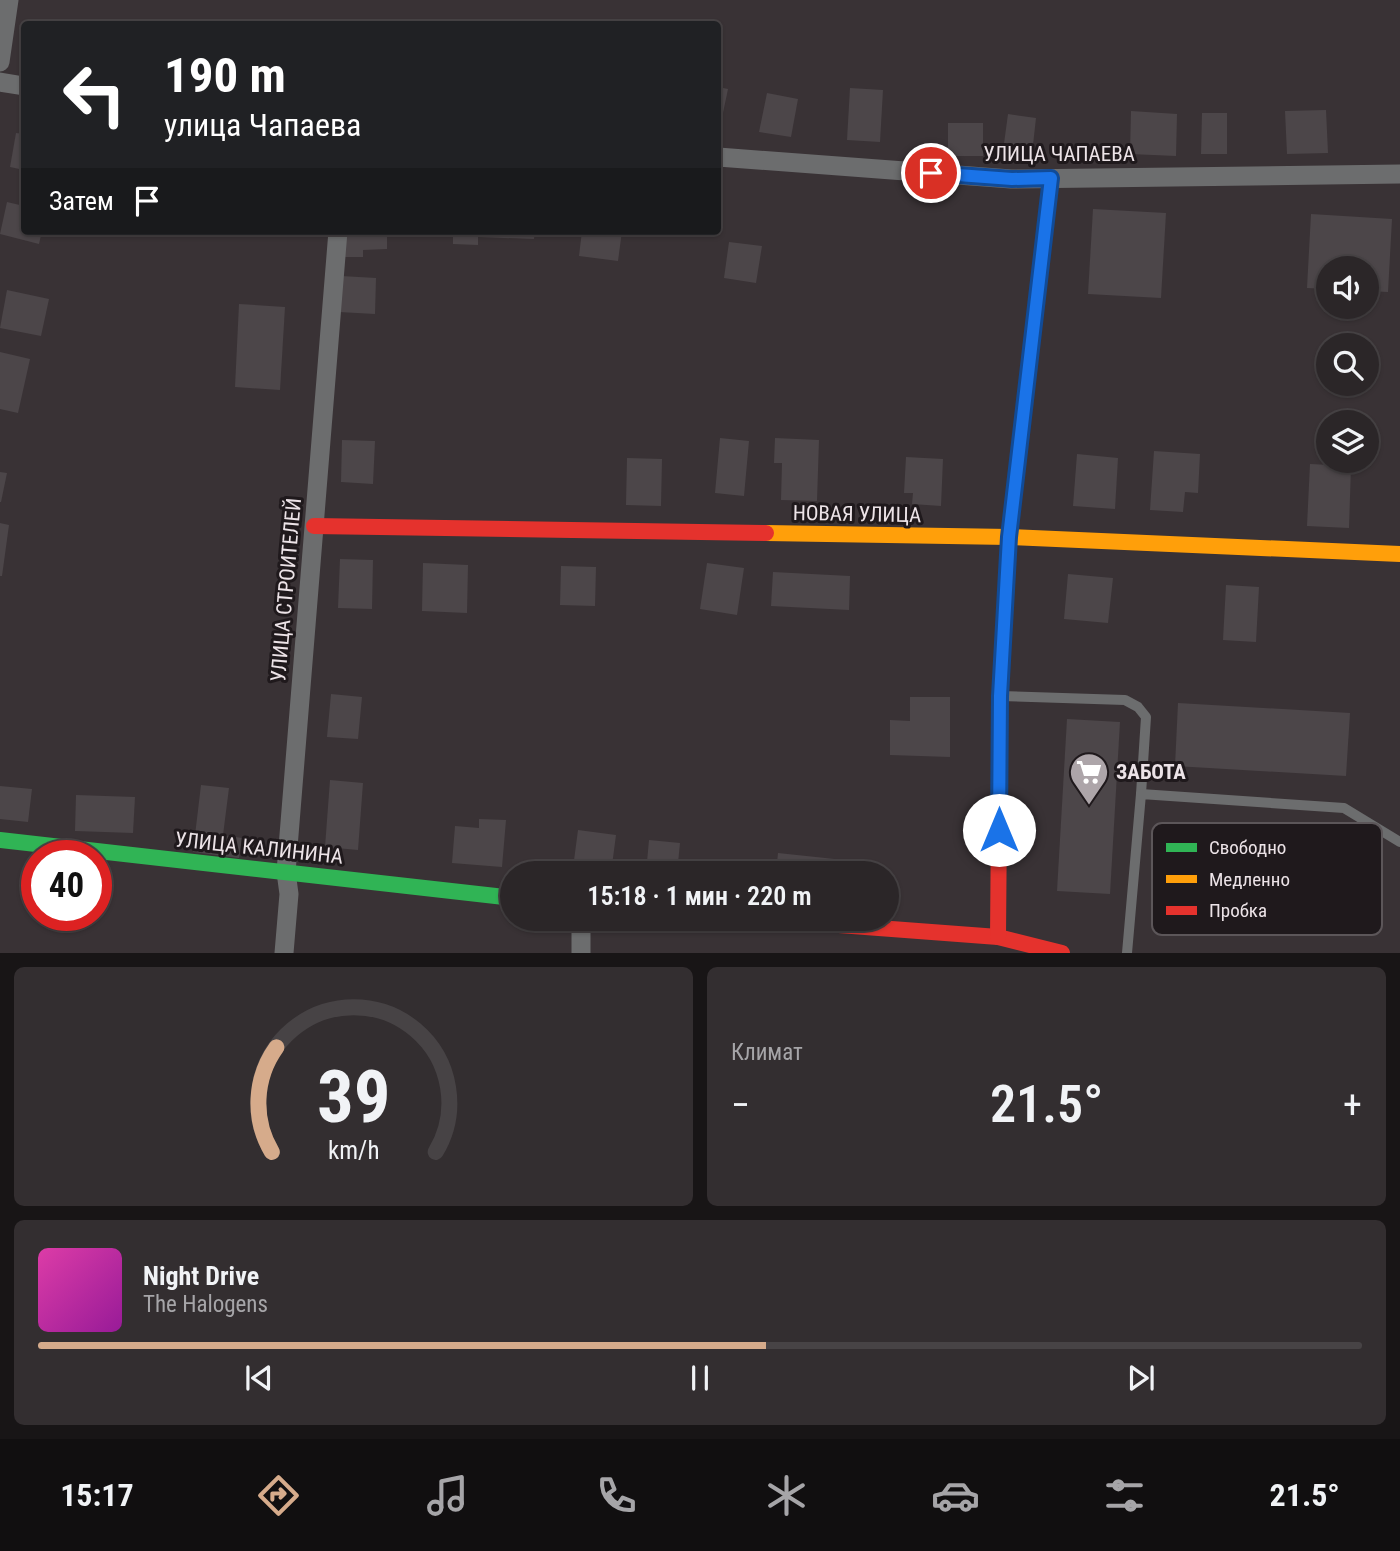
<!DOCTYPE html>
<html lang="ru">
<meta charset="utf-8">
<style>
:root{--surface:#2b2628;--page:#332e30;--text:#f1f3f6;--muted:#a6a5a8;--line:#474345;--accent:#d6ab8b}
body{margin:0;font-family:"Roboto Condensed",sans-serif;background:var(--page);color:var(--text);height:100vh;display:flex;flex-direction:column;font-size:26px;white-space:nowrap}
*{box-sizing:border-box;margin:0}
p{font-size:23px;color:var(--muted)}
.icon{flex:none;width:38px;height:38px;fill:none;stroke:currentColor;stroke-width:2;stroke-linecap:round;stroke-linejoin:round}
.map{position:relative;height:953px;overflow:hidden}
.panel{display:flex;flex-direction:column;gap:14px;padding:14px;background:#181516;flex:1}
.panel>*{flex:none}
.top-card{position:absolute;left:21px;top:21px;width:700px;height:214px;border-radius:7px;box-shadow:0 2px 5px #0004,0 0 0 2px var(--line);background:#202124;color:#fff;overflow:hidden}
.buttons{position:absolute;left:1316px;top:256px;display:grid;gap:14px}
.buttons a{display:grid;place-items:center;width:63px;height:63px;border-radius:50%;background:var(--surface);box-shadow:0 2px 5px #0004,0 0 0 2px var(--line);font-size:35px}
.speed{position:absolute;left:21px;top:840px;display:flex;gap:14px;font-size:35px;font-weight:700;text-align:center}
.speed>*{display:grid;place-content:center;width:91px;height:91px;border-radius:50%;background:var(--surface);box-shadow:0 2px 5px #0004,0 0 0 2px var(--line);line-height:1}
.speed .limit{border:10px solid #d22;background:#fff;color:#111}
.pin{position:absolute;display:grid;place-items:center;width:60px;height:60px;color:#fff;margin:-30px;border:4px solid #fff;border-radius:50%;box-shadow:0 2px 7px #0007}
.me{position:absolute;width:77px;margin:-38px;rotate:0deg;stroke-linejoin:round;filter:drop-shadow(0 0 5px #0008)}
.turn{display:flex;align-items:center;gap:24px;height:147px;padding:0 28px;font-size:32px}
.turn .icon{width:91px;height:91px;stroke-width:2.5}
.turn b{display:block;font-size:49px;line-height:60px}
.then{display:flex;align-items:center;height:66px;padding:0 28px;background:#0003;gap:14px;font-size:26px}
.big{font-size:52px;font-weight:600;line-height:1.1}
.panel .widget{flex:1;display:flex;flex-direction:column;justify-content:center;gap:10px;min-width:0;padding:0 24px;border-radius:10px;background:var(--page)}
.panel .dial{align-items:center;gap:0}
.dial svg{height:182px;overflow:visible;fill:none;stroke:var(--line);stroke-width:7;stroke-linecap:round;text-anchor:middle}
.dial text{fill:var(--text);stroke:none}
.song{display:flex;align-items:center;gap:21px}
.cover{width:84px;height:84px;border-radius:10px;background:linear-gradient(135deg,hsl(320 70% 55%),hsl(300 70% 35%))}
.played{height:7px;border-radius:4px;background:linear-gradient(90deg,var(--accent) 55%,var(--line) 55%)}
.keys{display:flex;justify-content:space-around;direction:ltr}
.heat{display:flex;justify-content:space-between;align-items:center;font-size:38px;direction:ltr}
.panel .tiles{flex:1;display:grid;gap:14px;grid-template-columns:1fr 1fr}
.widget:last-child{grid-column:span 2}
.trip{position:absolute;left:500px;top:861px;width:399px;height:70px;border-radius:35px;background:var(--surface);box-shadow:0 2px 5px #0004,0 0 0 2px var(--line);font-weight:600;line-height:70px;text-align:center}
.menu{display:flex;height:112px;justify-content:space-around;align-items:center;background:#110f10;color:var(--muted)}
.menu .icon{width:49px;height:49px}
.menu .current{color:var(--accent)}
.menu b{font-size:32px;color:var(--text)}
.map>svg:first-child{display:block}
</style>
<div class="map">
<svg width="1400" height="953" viewBox="0 0 1400 953">
<rect width="100%" height="100%" fill="#393235"/>
<g fill="#4c4649">
<path d="M 718,87 L 728,89 L 719,132 L 718,132 Z"/>
<path d="M 850,88 L 883,90 L 880,142 L 847,140 Z"/>
<path d="M 767,93 L 798,99 L 791,137 L 759,132 Z"/>
<path d="M 1326,110 L 1328,153 L 1287,154 L 1285,111 Z"/>
<path d="M 1131,111 L 1177,114 L 1176,156 L 1130,154 Z"/>
<path d="M 1202,113 L 1227,113 L 1227,154 L 1201,154 Z"/>
<path d="M 1008,114 L 1036,118 L 1032,154 L 1003,151 Z"/>
<rect x="948" y="123" width="35" height="33"/>
<path d="M 16,133 L 24,134 L 24,170 L 10,167 Z"/>
<path d="M 7,202 L 24,206 L 24,231 L 42,231 L 39,244 L 0,234 Z"/>
<path d="M 1093,209 L 1166,213 L 1161,298 L 1088,294 Z"/>
<path d="M 1311,214 L 1392,219 L 1388,292 L 1367,291 L 1367,268 L 1328,268 L 1328,289 L 1307,288 Z"/>
<path d="M 344,231 L 387,231 L 387,249 L 363,250 L 363,257 L 344,257 Z"/>
<path d="M 453,231 L 535,231 L 534,239 L 478,237 L 478,245 L 453,244 Z"/>
<path d="M 582,231 L 622,231 L 618,261 L 579,256 Z"/>
<path d="M 729,242 L 762,246 L 756,283 L 724,278 Z"/>
<path d="M 341,276 L 376,278 L 375,314 L 339,312 Z"/>
<path d="M 7,290 L 49,299 L 41,336 L 0,328 Z"/>
<path d="M 239,304 L 285,307 L 280,390 L 235,387 Z"/>
<path d="M 0,352 L 30,359 L 18,413 L 0,409 Z"/>
<path d="M 720,438 L 749,441 L 744,496 L 715,493 Z"/>
<path d="M 775,438 L 819,440 L 817,501 L 781,500 L 782,463 L 774,463 Z"/>
<path d="M 342,440 L 375,441 L 373,484 L 341,482 Z"/>
<path d="M 1154,451 L 1200,454 L 1198,493 L 1185,492 L 1183,512 L 1150,510 Z"/>
<path d="M 1077,454 L 1118,458 L 1115,509 L 1073,506 Z"/>
<path d="M 906,457 L 943,459 L 941,506 L 912,504 L 913,493 L 904,493 Z"/>
<path d="M 627,458 L 662,459 L 661,506 L 626,505 Z"/>
<path d="M 1310,464 L 1351,466 L 1349,528 L 1307,526 Z"/>
<path d="M 0,472 L 7,473 L 1,502 L 0,502 Z"/>
<path d="M 0,523 L 9,525 L 2,576 L 0,576 Z"/>
<path d="M 340,559 L 373,560 L 372,609 L 338,608 Z"/>
<path d="M 423,563 L 468,565 L 467,613 L 422,611 Z"/>
<path d="M 707,563 L 744,568 L 737,615 L 700,609 Z"/>
<path d="M 561,566 L 596,567 L 595,606 L 560,605 Z"/>
<path d="M 773,572 L 850,576 L 849,610 L 771,606 Z"/>
<path d="M 1068,574 L 1113,578 L 1108,623 L 1064,619 Z"/>
<path d="M 1226,585 L 1259,587 L 1256,642 L 1223,640 Z"/>
<path d="M 331,694 L 362,697 L 358,739 L 327,737 Z"/>
<path d="M 910,697 L 950,697 L 950,757 L 890,755 L 890,720 L 910,721 Z"/>
<path d="M 1178,703 L 1350,713 L 1346,776 L 1175,766 Z"/>
<path d="M 1067,719 L 1120,722 L 1110,894 L 1057,891 Z"/>
<path d="M 330,780 L 363,783 L 358,850 L 325,847 Z"/>
<path d="M 201,785 L 229,788 L 223,835 L 242,838 L 239,858 L 193,852 Z"/>
<path d="M 0,786 L 32,789 L 28,822 L 0,819 Z"/>
<path d="M 76,795 L 135,797 L 133,833 L 75,831 Z"/>
<path d="M 479,819 L 506,820 L 502,867 L 452,863 L 455,826 L 479,828 Z"/>
<path d="M 578,830 L 616,835 L 611,873 L 589,873 L 590,870 L 573,868 Z"/>
<path d="M 649,840 L 680,843 L 677,873 L 646,873 Z"/>
<path d="M 778,853 L 844,860 L 843,873 L 776,873 Z"/>
</g>
<g fill="none" stroke-linecap="round" stroke-linejoin="round">
<g stroke="#6c6d6e" stroke-width="10">
<path d="M 1000,696 L 1125,700 L 1138,707 L 1146,717 L 1141,794"/>
<path d="M 1127,953 L 1141,794 L 1344,808 L 1400,842"/>
</g>
<g stroke="#6c6d6e" stroke-width="19">
<path d="M 0,62 L 9,0"/>
<path d="M 0,82 L 24,86"/>
<path d="M 718,157 L 1011,179 L 1400,174"/>
<path d="M 581,919 L 581,953"/>
<path d="M 284,953 L 289,894 L 286,872 L 338,231"/>
</g>
<g stroke="#30b455" stroke-width="16">
<path d="M 1006,594 L 1009,537 L 1051,178"/>
<path d="M 0,840 L 513,898"/>
</g>
<path stroke="#ff9f0a" stroke-width="16" d="M 766,533 L 1009,537 L 1400,554"/>
<g stroke="#e5322d" stroke-width="16">
<path d="M 314,526 L 766,533"/>
<path d="M 759,919 L 998,937 L 1062,953"/>
<path d="M 998,937 L 1000,696 L 1006,594"/>
</g>
</g>
<g fill="none" stroke-linecap="round" stroke-linejoin="round">
<g stroke="#114b97" stroke-width="18">
<path id="route" d="M 931,173 L 1012,179 L 1051,178 L 1009,537 L 1000,696 L 999,830"/>
</g>
<use href="#route" stroke="#1a73e8" stroke-width="12"/>
</g>
<defs>
<g id="supermarket-pin" transform="scale(2.0125)"><path d="M0 17L-7.5 6A9.5 9.5 0 1 1 7.5 6Z" fill="#ada5a9" stroke="#1f191c"/><path d="M-6-5.5h2.5l.6 2H6L4.5 2H-2.5L-4.4-4H-6ZM-1.5 3.2a1.3 1.3 0 1 0 .1 0ZM3 3.2a1.3 1.3 0 1 0 .1 0Z" fill="#fff"/></g>
</defs>
<g fill-rule="evenodd">
<use href="#supermarket-pin" x="1089" y="772"/>
</g>
<g text-anchor="middle" stroke-width="6" stroke-linejoin="round" paint-order="stroke">
<g font-size="21" fill="#ece3e7" stroke="#1f191c">
<text x="1059" y="161">УЛИЦА ЧАПАЕВА</text>
<text transform="translate(857 514) rotate(1)" y="7">НОВАЯ УЛИЦА</text>
<text transform="translate(286 590) rotate(-85)" y="7">УЛИЦА СТРОИТЕЛЕЙ</text>
<text transform="translate(259 848) rotate(6)" y="7">УЛИЦА КАЛИНИНА</text>
</g>
<g font-size="21" font-weight="bold" fill="#ece3e7" stroke="#1f191c" text-anchor="start">
<text x="1116" y="779">ЗАБОТА</text>
</g>
</g>
<rect x="1152" y="823" width="230" height="112" rx="10" fill="#1f191c" stroke="#5c5659" stroke-width="2"/>
<rect x="1166" y="843" width="31" height="9" fill="#30b455"/>
<rect x="1166" y="875" width="31" height="8" fill="#ff9f0a"/>
<rect x="1166" y="906" width="31" height="9" fill="#e5322d"/>
<g font-size="19" fill="#ece3e7">
<text x="1209" y="854">Свободно</text>
<text x="1209" y="886">Медленно</text>
<text x="1209" y="917">Пробка</text>
</g>
</svg>
<div class="buttons">
<a><svg class="icon" aria-label="sound" viewBox="0 0 24 24"><path d="M4 9h4l5-4v14l-5-4H4zM17 9q2 3 0 6"/></svg></a>
<a><svg class="icon" aria-label="search" viewBox="0 0 24 24"><circle cx="10" cy="10" r="6"/><path d="M15 15l6 6"/></svg></a>
<a><svg class="icon" aria-label="layers" viewBox="0 0 24 24"><path d="M12 4l9 5-9 5-9-5zM3 14l9 5 9-5"/></svg></a>
</div>
<div class="speed"><div class="limit">40</div></div>
<div class="pin" style="left:931px;top:173px;background:#d93025"><svg class="icon" aria-label="arrive" viewBox="0 0 24 24"><path d="M6 21V4h12l-3 4 3 4H6"/></svg></div>
<svg class="me" style="left:999px;top:830px" viewBox="-20 -20 40 40"><circle r="19" fill="#fff"/><path d="M0-13L10 11 0 6-10 11z" fill="#1a73e8"/></svg>
<div class="trip">15:18 · 1 мин · 220 m</div>
<div class="top-card">
<div class="turn"><svg class="icon" aria-label="left" viewBox="0 0 24 24"><path d="M17 20v-9H6M10 6l-5 5 5 5"/></svg><div><b>190 m</b>улица Чапаева</div></div>
<div class="then">Затем<svg class="icon" aria-label="arrive" viewBox="0 0 24 24"><path d="M6 21V4h12l-3 4 3 4H6"/></svg></div>
</div>
</div>
<section class="panel">
<div class="tiles">
<div class="widget dial"><svg viewBox="0 0 100 80">
<path d="M14 69A42 42 0 1 1 86 69"/>
<path d="M14 69A42 42 0 0 1 16 23" stroke="#d6ab8b"/>
<text x="50" y="56" font-size="32" font-weight="700">39</text>
<text x="50" y="72" font-size="11">km/h</text>
</svg></div>
<div class="widget"><p>Климат</p>
<div class="heat"><a>−</a><b class="big">21.5°</b><a>+</a></div>
</div>
<div class="widget">
<div class="song"><i class="cover"></i><div><b>Night Drive</b><p>The Halogens</p></div></div>
<div class="played"></div>
<div class="keys"><svg class="icon" aria-label="previous" viewBox="0 0 24 24"><path d="M18 5L8 12l10 7zM5 5v14"/></svg><svg class="icon" aria-label="pause" viewBox="0 0 24 24"><path d="M8 5v14M16 5v14"/></svg><svg class="icon" aria-label="next" viewBox="0 0 24 24"><path d="M6 5l10 7-10 7zM19 5v14"/></svg></div>
</div>
</div>
</section>
<nav class="menu">
<b>15:17</b>
<svg class="icon current" aria-label="directions" viewBox="0 0 24 24"><path d="M12 3l9 9-9 9-9-9zM9 14v-3h6M13 9l2 2-2 2"/></svg>
<svg class="icon" aria-label="music" viewBox="0 0 24 24"><path d="M9 18V5l10-2v13"/><circle cx="6" cy="18" r="3"/><circle cx="16" cy="16" r="3"/></svg>
<svg class="icon" aria-label="phone" viewBox="0 0 24 24"><path d="M5 4h4l2 5-3 2q2 4 5 5l2-3 5 2v4C11 20 4 13 5 4z"/></svg>
<svg class="icon" aria-label="climate" viewBox="0 0 24 24"><path d="M12 3v18M4 7l16 10M4 17L20 7"/></svg>
<svg class="icon" aria-label="car" viewBox="0 0 24 24"><path d="M5 17H2v-5l4-1 3-4h7l3 4 3 1v5h-3M9 17h6M6 11h13"/><circle cx="7" cy="17" r="2"/><circle cx="17" cy="17" r="2"/></svg>
<svg class="icon" aria-label="filters" viewBox="0 0 24 24"><path d="M4 7h16M4 17h16"/><circle cx="9" cy="7" r="2"/><circle cx="15" cy="17" r="2"/></svg>
<b>21.5°</b>
</nav>
